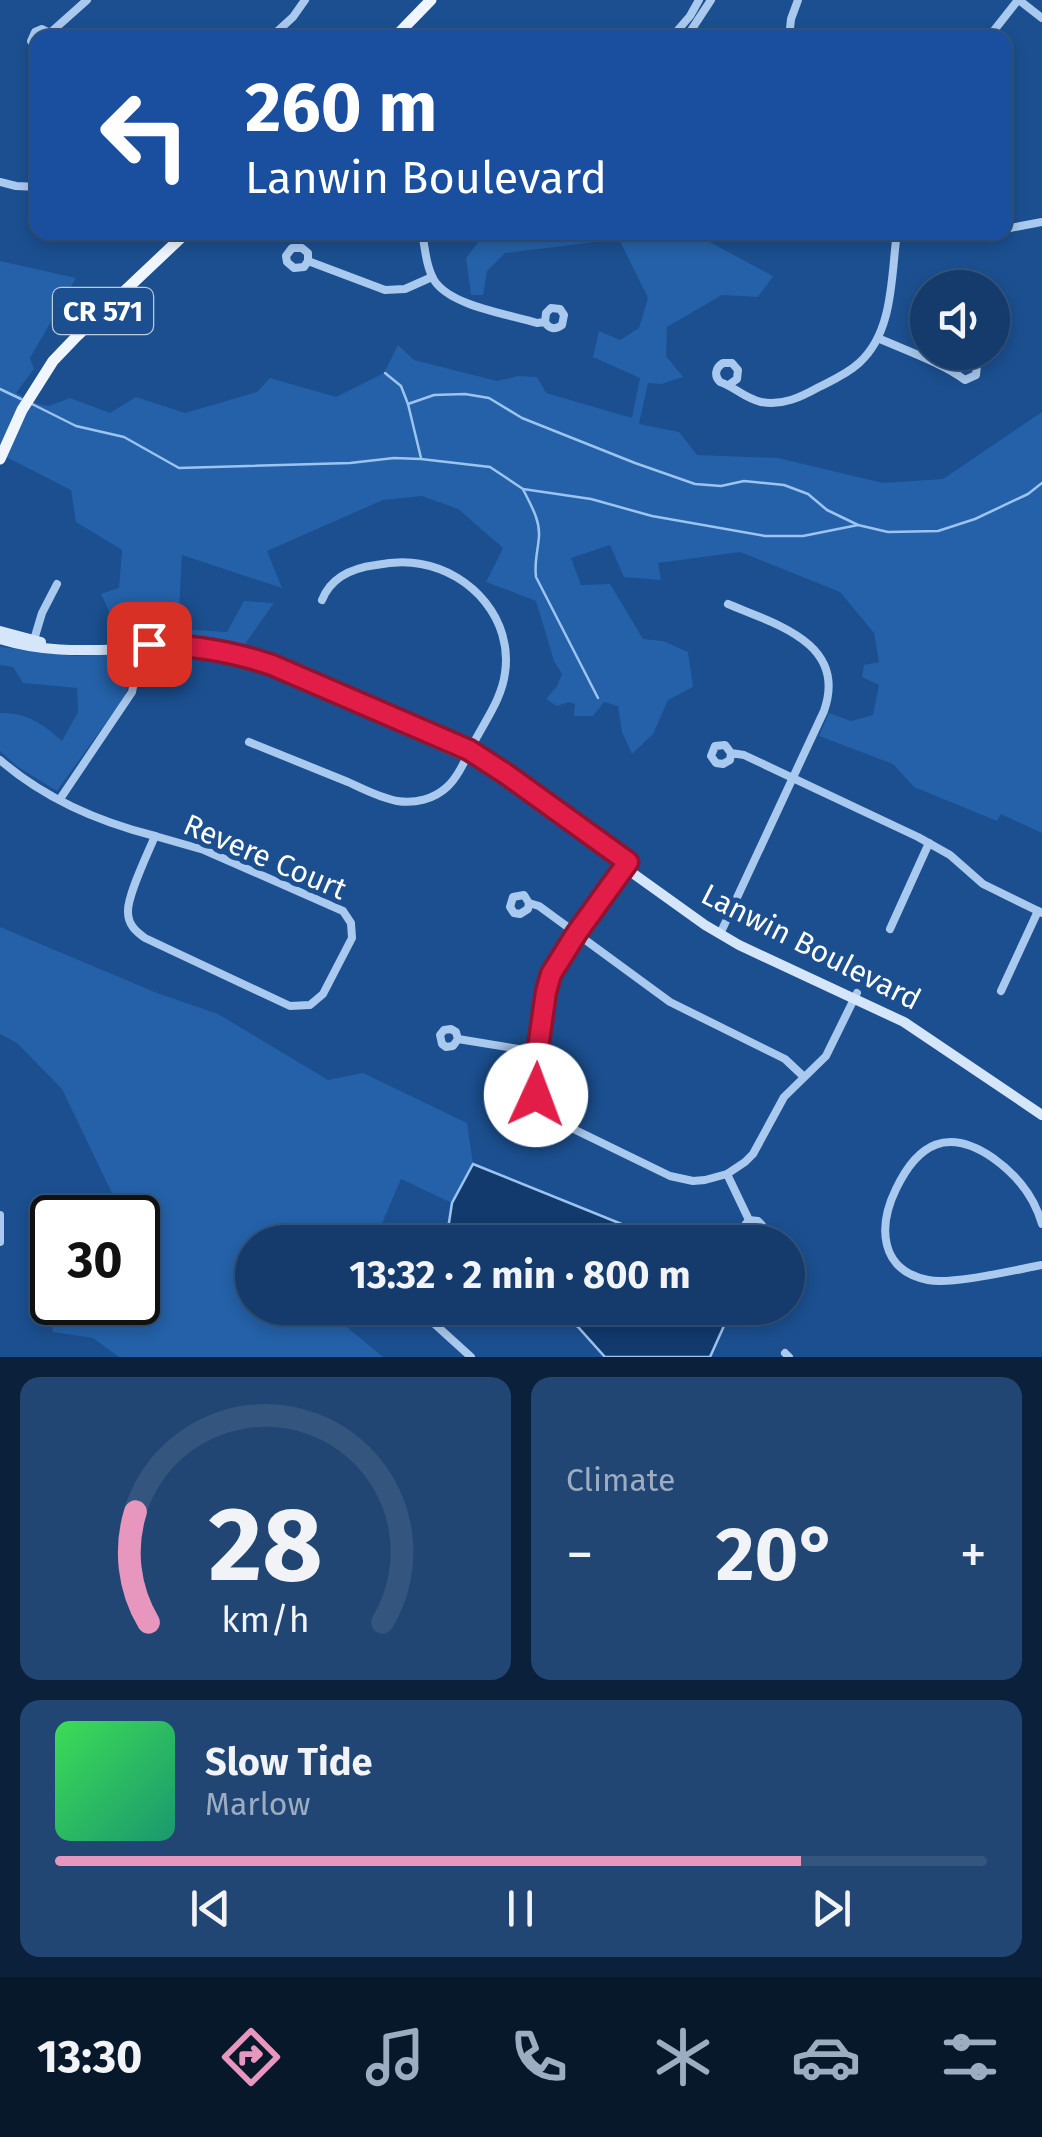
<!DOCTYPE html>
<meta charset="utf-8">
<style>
:root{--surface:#143b6b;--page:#214673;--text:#f1f3f6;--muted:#9dadc1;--line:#33557e;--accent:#e797bd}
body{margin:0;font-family:"Fira Sans",sans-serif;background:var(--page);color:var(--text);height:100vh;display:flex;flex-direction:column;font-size:38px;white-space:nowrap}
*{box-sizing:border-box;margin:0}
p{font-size:32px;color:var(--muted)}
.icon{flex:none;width:55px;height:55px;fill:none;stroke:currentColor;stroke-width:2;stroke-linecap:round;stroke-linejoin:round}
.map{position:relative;height:1357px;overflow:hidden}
.sheet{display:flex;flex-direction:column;gap:20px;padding:20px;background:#0b203b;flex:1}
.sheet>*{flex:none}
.guide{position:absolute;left:30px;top:30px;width:982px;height:210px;border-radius:20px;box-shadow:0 5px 15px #0003,0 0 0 2px var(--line);background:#1a4fa0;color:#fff;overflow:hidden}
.tools{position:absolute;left:910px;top:270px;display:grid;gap:20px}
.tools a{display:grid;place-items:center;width:100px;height:100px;border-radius:50%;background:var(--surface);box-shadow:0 5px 15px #0003,0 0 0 2px var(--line);font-size:50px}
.speed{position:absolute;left:30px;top:1195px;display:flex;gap:20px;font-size:50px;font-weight:700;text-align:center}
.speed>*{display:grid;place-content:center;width:130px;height:130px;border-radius:50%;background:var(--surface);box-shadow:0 5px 15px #0003,0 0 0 2px var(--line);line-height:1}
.speed .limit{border:5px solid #111;border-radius:15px;background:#fff;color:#111}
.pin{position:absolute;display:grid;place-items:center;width:85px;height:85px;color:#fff;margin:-42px;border-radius:20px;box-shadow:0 5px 15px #0006}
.me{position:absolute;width:110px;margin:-55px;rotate:2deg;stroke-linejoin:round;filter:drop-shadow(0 0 8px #0008)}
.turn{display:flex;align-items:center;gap:35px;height:210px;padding:0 50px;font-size:45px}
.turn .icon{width:130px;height:130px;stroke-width:2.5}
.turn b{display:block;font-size:70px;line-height:85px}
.big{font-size:75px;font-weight:700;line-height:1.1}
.sheet .card{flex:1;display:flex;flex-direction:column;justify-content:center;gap:15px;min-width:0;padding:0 35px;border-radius:20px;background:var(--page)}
.sheet .dial{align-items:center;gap:0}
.dial svg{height:260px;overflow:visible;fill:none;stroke:var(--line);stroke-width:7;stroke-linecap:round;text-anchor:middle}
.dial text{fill:var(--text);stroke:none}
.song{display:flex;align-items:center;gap:30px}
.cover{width:120px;height:120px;border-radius:15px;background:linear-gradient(135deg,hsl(130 70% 55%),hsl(160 70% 35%))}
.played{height:10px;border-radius:5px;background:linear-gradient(90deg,var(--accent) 80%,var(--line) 80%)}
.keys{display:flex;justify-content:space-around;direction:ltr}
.heat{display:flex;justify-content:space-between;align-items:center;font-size:55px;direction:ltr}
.sheet .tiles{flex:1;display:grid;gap:20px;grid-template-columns:1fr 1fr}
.card:last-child{grid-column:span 2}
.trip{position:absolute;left:235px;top:1225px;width:570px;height:100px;border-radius:50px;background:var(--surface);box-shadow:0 5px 15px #0003,0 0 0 2px var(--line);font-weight:700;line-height:100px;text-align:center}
.dock{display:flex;height:160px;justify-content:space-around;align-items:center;background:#08182b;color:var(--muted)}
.dock .icon{width:70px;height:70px}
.dock .current{color:var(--accent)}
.dock b{font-size:45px;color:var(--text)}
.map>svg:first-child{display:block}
</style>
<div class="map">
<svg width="1042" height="1357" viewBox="0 0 1042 1357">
<rect width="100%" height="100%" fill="#1b4f8f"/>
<g fill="#2461a8">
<path d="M 691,232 L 773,276 L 758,297 L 722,295 L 667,327 L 666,356 L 683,377 L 661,384 L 648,383 L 639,424 L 679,432 L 697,455 L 778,458 L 883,483 L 943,479 L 1042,412 L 1042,833 L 1001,814 L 997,821 L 914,787 L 893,764 L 819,736 L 829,713 L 851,721 L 873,715 L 879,685 L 862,677 L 864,665 L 879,662 L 874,633 L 840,592 L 740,552 L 658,563 L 661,580 L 624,577 L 610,545 L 571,558 L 581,585 L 610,584 L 643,639 L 663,641 L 688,652 L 693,687 L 668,700 L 653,734 L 632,754 L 622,732 L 618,706 L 604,702 L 593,716 L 574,716 L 575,704 L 569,702 L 557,706 L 546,699 L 557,686 L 562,674 L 554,661 L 536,601 L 486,582 L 503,548 L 458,509 L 422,496 L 383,500 L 267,551 L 282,588 L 182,555 L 178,629 L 227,632 L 244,601 L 274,603 L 240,651 L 187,641 L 131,642 L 117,628 L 101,594 L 119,588 L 122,550 L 76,522 L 71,490 L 0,454 L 0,261 L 76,278 L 30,358 L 34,369 L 16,393 L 38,404 L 48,406 L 70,398 L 110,413 L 136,397 L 185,413 L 257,392 L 270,378 L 336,397 L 384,373 L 398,345 L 414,360 L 497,381 L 518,376 L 537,377 L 546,393 L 632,418 L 640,378 L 593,357 L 599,331 L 620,340 L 639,328 L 648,298 L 619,239 L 505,253 L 487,271 L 483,295 L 471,295 L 466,258 L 485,233 Z"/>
<path d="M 0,647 L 75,656 L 131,653 L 131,675 L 125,696 L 57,791 L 18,767 L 0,751 L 0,713 C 27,713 42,723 62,741 L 78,712 L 77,688 L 23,683 L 13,667 L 0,665 Z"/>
<path d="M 0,927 L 157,993 L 218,1014 L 328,1080 L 363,1073 L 467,1123 L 473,1164 L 452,1203 L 401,1179 L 380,1228 L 343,1234 L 336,1242 L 252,1242 L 252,1308 L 324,1308 L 383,1357 L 119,1357 L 93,1338 L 53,1332 L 51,1318 L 62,1303 L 138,1302 L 138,1218 L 120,1217 L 122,1214 L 62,1089 L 17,1043 L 0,1034 Z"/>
</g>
<g fill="#123a6d" stroke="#9cc4f0" stroke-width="2.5">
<path d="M 473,1164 L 624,1225 L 659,1242 L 446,1242 L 452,1203 Z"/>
<path d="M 546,1308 L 732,1308 L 710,1357 L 605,1357 L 578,1327 Z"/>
</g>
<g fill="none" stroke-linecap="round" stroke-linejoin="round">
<g stroke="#9cc4f0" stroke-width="2.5">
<path d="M 385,373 L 401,386 L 408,404 L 421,458"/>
<path d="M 0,389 L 21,399"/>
<path d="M 32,404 L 76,426 L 124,437 L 179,468 L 350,463 L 394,458 L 421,459 L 490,467 L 523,489 L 591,499 L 652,516 L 765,536 L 803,536 L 858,525"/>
<path d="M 408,404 L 434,395 L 465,394 L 489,398 L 522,418 L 635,463 L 695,484 L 721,486 L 744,481 L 784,485 L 808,494 L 827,510 L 858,525 L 888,532 L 938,531 L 975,519 L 1028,494 L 1042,483"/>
<path d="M 523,489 C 530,504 540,519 539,536 C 538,551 534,562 536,577 L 598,698"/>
</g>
<g stroke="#a9c9ee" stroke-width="8">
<path d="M 1019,0 L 1042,18"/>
<path d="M 50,33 L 87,0"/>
<path d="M 270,38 L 293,17 L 305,0"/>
<path d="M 671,38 L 690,16 L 699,0"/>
<path d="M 686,38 L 711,0"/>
<path d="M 789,38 L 791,19 L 798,0"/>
<path d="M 988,38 L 1018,0"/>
<path d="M 38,49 L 31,41 L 35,32 L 42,29 L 50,33"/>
<path d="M 0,182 L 16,186 L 38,187"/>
<path d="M 1005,229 L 1042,222"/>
<path d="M 422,232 C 425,248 426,266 434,280 C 450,306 508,314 537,323 L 545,322 C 549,329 555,330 562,325 L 564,315 L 560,309 L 551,308 L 546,313 L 545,322"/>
<path d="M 954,232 L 974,234 L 990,232"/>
<path d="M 308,261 L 304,267 L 294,268 L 287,262 L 286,256 L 292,248 L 302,248 L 308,253 L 308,261 L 385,290 L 405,289 L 432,277"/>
<path d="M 878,338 C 907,351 942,363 965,380 L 976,375 L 977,365 L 973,360 L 964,359 L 958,365 L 957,372"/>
<path d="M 730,384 L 737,379 L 738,370 L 732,363 L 723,363 C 715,368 714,376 720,382 C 735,387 744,398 761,402 C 783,406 801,397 819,387 C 833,380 847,374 859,363 C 894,332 891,275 897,232"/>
<path d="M 33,643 L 42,613 L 57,584"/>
<path d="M 249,742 C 282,755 315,769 348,782 C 363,789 380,798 397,801 C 415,804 434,799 447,787 C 461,774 468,752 478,735 C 489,715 502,696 505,673 C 513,620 472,573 421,564 C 406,561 391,562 376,565 C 352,568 331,577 322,600"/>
<path d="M 731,753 L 730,760 L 723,764 L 716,763 L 711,756 L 715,746 L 725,745 L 731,753 L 744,755 L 918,837 L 950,855 L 983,884 L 1042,913"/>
<path d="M 0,760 C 44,798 99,822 155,836"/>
<path d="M 60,799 L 132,692 L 136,673 L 134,645"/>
<path d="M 155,836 L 204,850 L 343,911 L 351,923 L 352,938 L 323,994 L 310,1005 L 290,1006 L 145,938 C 135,931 128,924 128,912 C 127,896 148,853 155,836 Z"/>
<path d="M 628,862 L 576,934 L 556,965 L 547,984 L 534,1086 L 540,1103 L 557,1121 L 670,1176 L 693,1181 L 705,1180 L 727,1174 L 745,1162 L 753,1154 L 784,1097 L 826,1056 L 857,993"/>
<path d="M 529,903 L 528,909 L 520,914 L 514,913 L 510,907 L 513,897 L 524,895 L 529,903 L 539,906 L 670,1002 L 785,1059 L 803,1076"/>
<path d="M 890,929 L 929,843"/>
<path d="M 720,934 L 824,711 C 848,643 775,624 728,604"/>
<path d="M 1001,991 L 1038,911"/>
<path d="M 458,1039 L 453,1046 L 446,1047 L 442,1044 L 440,1035 L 444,1030 L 451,1029 L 456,1032 L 458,1039 L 537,1052"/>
<path d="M 727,1174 L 749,1220 L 745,1225 L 744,1232 L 750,1238 L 756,1238 L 762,1232 L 762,1225 L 758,1221 L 749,1220"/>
<path d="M 0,1215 L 0,1242"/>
<path d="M 1042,1224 C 1034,1196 1017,1175 993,1158 C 948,1127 918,1143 896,1189 C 878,1226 879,1270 928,1280 C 952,1285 1015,1270 1042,1265"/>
<path d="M 417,1308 L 471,1357"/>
<path d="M 785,1353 L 789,1357"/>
</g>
<g stroke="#d6e6fa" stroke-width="10">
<path d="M 0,631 L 41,642"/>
<path d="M 0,639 C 63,659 122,645 185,650 C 214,653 241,661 268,670 L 476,761 L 705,925 L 739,945 L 904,1022 L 1042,1115"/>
</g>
<g stroke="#f0f6ff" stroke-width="11">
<path d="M 394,38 L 431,0"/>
<path d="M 0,459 L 22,410 L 53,361 L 77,336 L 187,232"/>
</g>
</g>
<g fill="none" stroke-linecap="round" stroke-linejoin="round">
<g stroke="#92132f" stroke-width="25">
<path id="route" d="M 149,644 C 192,645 231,651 272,665 L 469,750 L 506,774 L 628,862 L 576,934 L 551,974 L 546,992 L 534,1076 L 536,1095"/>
</g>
<use href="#route" stroke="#e11d48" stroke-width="18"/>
</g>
<g text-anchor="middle" stroke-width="10" stroke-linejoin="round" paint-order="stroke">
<rect fill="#1b4f8f" stroke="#bbcadd" stroke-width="2.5" x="53" y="288" width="100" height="46" rx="8"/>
<g font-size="28" font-weight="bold" fill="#fff">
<text x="103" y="321">CR 571</text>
</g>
<g font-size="30" fill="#fff" stroke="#1b4f8f">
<text transform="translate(265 857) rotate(23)" y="10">Revere Court</text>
<text transform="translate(811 947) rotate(27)" y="10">Lanwin Boulevard</text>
</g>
</g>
</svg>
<div class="tools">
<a><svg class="icon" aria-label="sound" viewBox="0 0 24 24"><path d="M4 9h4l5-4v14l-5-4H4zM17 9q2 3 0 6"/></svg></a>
</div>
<div class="speed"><div class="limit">30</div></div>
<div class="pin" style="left:149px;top:644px;background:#d93025"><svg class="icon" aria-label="arrive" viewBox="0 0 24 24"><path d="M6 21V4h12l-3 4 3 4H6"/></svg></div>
<svg class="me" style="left:536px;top:1095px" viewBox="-20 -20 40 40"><circle r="19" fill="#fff"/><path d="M0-13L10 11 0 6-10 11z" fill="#e11d48"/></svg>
<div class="trip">13:32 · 2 min · 800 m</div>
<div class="guide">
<div class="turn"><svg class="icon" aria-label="left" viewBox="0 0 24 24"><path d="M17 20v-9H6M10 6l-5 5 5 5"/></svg><div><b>260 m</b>Lanwin Boulevard</div></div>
</div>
</div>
<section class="sheet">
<div class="tiles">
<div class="card dial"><svg viewBox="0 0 100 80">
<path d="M14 69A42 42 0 1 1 86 69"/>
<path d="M14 69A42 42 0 0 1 10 35" stroke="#e797bd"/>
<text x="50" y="56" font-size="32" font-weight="700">28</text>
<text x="50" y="72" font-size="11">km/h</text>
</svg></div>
<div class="card"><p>Climate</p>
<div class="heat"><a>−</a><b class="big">20°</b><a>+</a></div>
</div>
<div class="card">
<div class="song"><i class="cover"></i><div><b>Slow Tide</b><p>Marlow</p></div></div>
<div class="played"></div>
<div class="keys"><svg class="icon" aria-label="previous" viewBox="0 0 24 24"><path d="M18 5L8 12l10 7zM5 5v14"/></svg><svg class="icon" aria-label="pause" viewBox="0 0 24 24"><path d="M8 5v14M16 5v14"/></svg><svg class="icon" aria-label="next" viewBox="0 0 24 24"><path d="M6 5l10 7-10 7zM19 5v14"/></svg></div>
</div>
</div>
</section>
<nav class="dock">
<b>13:30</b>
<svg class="icon current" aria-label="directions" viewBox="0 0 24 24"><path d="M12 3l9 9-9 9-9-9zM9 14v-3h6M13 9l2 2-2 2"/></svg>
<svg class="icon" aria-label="music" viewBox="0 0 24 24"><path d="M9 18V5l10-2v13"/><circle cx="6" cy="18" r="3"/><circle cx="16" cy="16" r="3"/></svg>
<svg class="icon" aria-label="phone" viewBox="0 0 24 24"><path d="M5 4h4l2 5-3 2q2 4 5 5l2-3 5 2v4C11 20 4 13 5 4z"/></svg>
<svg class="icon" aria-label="climate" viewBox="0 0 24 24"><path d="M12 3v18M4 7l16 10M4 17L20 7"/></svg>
<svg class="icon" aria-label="car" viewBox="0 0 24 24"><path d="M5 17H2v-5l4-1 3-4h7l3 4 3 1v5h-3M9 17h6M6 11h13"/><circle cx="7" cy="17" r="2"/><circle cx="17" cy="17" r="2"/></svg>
<svg class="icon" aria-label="filters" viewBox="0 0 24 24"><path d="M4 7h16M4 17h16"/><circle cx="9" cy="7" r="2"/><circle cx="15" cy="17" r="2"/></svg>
</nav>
